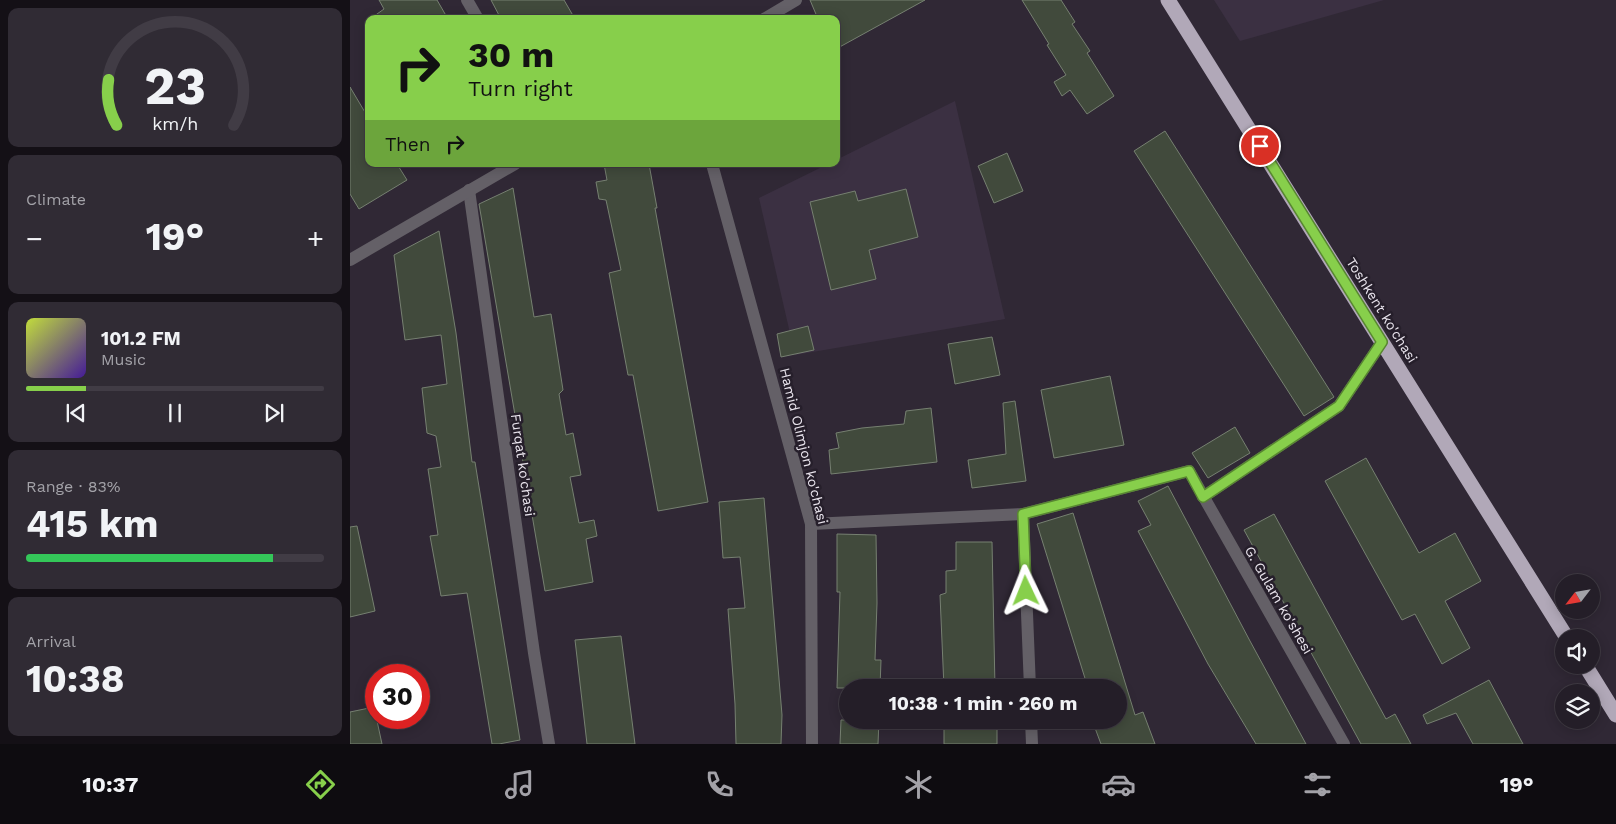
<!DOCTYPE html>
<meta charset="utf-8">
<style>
:root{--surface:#241e28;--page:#302b34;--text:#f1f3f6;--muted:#a3a2a8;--line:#413c45;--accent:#87cf4b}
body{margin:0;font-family:"Work Sans",sans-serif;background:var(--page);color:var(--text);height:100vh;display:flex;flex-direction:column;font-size:19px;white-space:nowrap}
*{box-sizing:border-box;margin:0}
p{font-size:16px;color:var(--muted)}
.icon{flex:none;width:28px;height:28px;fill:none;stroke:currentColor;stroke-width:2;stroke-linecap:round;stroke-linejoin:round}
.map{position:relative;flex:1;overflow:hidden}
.panel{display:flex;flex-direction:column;gap:8px;padding:8px;background:#141016;width:350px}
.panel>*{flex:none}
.banner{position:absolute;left:15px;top:15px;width:475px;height:152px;border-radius:10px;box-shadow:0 2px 12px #0003,0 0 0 1px var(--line);background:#87cf4b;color:#111;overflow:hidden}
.needle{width:32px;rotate:239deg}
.fabs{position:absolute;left:1205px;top:574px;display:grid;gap:10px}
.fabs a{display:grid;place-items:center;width:45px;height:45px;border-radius:50%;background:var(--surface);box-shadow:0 2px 12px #0003,0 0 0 1px var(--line);font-size:25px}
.speed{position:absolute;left:15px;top:664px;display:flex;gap:10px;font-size:25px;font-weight:700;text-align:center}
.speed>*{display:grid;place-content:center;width:65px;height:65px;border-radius:50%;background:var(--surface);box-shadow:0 2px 12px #0003,0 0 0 1px var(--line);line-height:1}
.speed .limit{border:8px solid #d22;background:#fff;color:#111}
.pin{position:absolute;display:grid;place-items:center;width:42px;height:42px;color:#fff;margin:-21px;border:2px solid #fff;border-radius:50%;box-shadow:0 1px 5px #0007}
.me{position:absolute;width:55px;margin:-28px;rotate:358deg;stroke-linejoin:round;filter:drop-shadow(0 0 4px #0008)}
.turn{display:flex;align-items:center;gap:18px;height:105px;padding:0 20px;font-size:22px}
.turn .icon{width:65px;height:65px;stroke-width:2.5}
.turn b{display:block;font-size:35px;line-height:42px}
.then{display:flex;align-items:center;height:48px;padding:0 20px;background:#0003;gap:10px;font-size:19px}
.big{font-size:38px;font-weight:700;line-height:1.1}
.panel .card{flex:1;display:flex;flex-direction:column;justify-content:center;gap:8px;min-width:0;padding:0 18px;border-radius:10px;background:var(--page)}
.panel .dial{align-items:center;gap:0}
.dial svg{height:130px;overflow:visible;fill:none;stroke:var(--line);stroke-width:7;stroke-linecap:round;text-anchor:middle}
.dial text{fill:var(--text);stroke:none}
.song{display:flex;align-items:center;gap:15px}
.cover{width:60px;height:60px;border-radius:8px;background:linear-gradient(135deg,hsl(70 70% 55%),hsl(260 70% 35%))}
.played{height:5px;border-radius:2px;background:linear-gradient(90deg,var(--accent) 20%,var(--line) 20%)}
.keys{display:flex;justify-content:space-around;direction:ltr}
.heat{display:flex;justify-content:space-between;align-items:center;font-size:28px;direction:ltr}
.charge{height:8px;border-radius:4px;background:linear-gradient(90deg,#34c759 83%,var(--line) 0)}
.trip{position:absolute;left:489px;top:679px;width:288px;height:50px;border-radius:25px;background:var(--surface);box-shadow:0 2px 12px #0003,0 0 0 1px var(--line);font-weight:700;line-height:50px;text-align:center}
.dock{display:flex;height:80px;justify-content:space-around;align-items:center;background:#0e0c10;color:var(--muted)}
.dock .icon{width:35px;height:35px}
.dock .selected{color:var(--accent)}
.dock b{font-size:22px;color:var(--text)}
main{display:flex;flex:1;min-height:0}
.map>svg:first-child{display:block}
</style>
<main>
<section class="panel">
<div class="card dial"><svg viewBox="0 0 100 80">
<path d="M14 69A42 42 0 1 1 86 69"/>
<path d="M14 69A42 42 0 0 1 9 41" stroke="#87cf4b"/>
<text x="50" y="56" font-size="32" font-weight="700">23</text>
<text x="50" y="72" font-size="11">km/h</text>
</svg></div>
<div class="card"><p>Climate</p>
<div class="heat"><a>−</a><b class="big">19°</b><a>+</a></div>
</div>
<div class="card">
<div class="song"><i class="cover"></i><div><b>101.2 FM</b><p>Music</p></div></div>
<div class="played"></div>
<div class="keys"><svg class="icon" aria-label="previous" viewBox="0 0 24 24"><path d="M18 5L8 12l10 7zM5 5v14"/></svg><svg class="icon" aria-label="pause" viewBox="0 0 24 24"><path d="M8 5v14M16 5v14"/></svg><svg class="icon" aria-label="next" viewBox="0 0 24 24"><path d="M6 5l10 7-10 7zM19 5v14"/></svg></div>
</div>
<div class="card"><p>Range · 83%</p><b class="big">415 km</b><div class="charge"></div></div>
<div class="card"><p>Arrival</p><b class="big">10:38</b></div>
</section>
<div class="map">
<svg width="1266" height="744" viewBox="0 0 1266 744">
<rect width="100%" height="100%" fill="#302835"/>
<g fill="#3b3042">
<path d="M 864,0 L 1034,0 L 890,41 Z"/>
<path d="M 605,101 L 655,319 L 445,355 L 409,198 L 478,164 L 486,164 L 486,160 Z"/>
</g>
<g fill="#414a3c" stroke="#768071">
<path d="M 29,0 L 87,0 L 98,19 L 20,19 L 34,9 Z"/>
<path d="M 141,0 L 214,0 L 225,19 L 151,19 Z"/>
<path d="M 460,0 L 575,0 L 486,49 L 486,19 L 468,19 Z"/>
<path d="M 672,0 L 711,0 L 725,22 L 722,24 L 740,51 L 737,53 L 764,96 L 737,114 L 720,90 L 712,96 L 704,82 L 716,75 L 697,45 L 699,44 Z"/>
<path d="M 0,87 L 19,119 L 19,164 L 47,164 L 57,180 L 9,209 L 0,194 Z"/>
<path d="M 815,131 L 984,397 L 954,416 L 784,151 Z"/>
<path d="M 657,153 L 673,191 L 644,203 L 628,166 Z"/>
<path d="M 254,164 L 299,164 L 307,208 L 305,208 L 358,502 L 308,511 L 283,375 L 278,375 L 259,273 L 271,270 L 256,200 L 249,199 L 246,182 L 257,180 Z"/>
<path d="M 163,188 L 184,317 L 201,314 L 213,390 L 209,394 L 216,435 L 223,433 L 231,475 L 220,477 L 229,523 L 244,520 L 247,536 L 236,539 L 243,582 L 195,591 L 129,204 Z"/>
<path d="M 556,189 L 568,237 L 519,250 L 526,279 L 481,290 L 460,202 L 505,191 L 508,201 Z"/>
<path d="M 89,231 L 106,333 L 122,462 L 125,462 L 170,740 L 149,744 L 142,744 L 117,593 L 91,596 L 80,536 L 88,535 L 78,469 L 91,467 L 86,436 L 77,433 L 72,388 L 97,384 L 91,335 L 55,340 L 44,255 Z"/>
<path d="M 458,326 L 464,350 L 431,357 L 427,334 Z"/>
<path d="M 642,337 L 650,375 L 605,384 L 598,344 Z"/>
<path d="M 760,376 L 774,445 L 704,458 L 691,390 Z"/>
<path d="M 665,401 L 676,481 L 622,488 L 618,460 L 656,454 L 653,403 Z"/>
<path d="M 581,408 L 587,462 L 481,474 L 479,450 L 489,448 L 486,433 L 512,428 L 554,424 L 556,411 Z"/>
<path d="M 885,427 L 900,453 L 858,478 L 842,453 Z"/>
<path d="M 1016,458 L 1069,553 L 1105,533 L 1131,581 L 1095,601 L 1120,648 L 1092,664 L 1065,614 L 1052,620 L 975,481 Z"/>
<path d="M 818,486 L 900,641 L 956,744 L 906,744 L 858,664 L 788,531 L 801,525 L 788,501 Z"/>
<path d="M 414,498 L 432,715 L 431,744 L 386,744 L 385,704 L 378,609 L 395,608 L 390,557 L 373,558 L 369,502 Z"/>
<path d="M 723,513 L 785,715 L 793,712 L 805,744 L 751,744 L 745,728 L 768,721 L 768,688 L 738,688 L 687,524 Z"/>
<path d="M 924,514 L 1036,719 L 1045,714 L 1061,744 L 1011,744 L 894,530 Z"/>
<path d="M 7,526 L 25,611 L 0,617 L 0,527 Z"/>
<path d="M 487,534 L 526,535 L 527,603 L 525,660 L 531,660 L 530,688 L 487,688 L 490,592 L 487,592 Z"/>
<path d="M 606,542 L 642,542 L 645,688 L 594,688 L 590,595 L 596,593 L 596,571 L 606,570 Z"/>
<path d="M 271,636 L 285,744 L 237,744 L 225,640 Z"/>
<path d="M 1139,680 L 1173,744 L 1123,744 L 1106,713 L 1077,724 L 1073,715 Z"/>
<path d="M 24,707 L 32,744 L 0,744 L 0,712 Z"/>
<path d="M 491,720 L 529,720 L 528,744 L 490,744 Z"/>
<rect x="594" y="720" width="53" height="24"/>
</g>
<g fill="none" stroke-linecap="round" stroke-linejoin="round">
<g stroke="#646067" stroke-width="12">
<path d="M 117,0 L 128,19"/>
<path d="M 414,19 L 446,0"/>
<path d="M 362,164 L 461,524 L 462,744"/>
<path d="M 119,190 L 184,653 L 199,744"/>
<path d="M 0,260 L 165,164"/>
<path d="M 853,497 L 989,406 L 1032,342"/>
<path d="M 673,514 L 680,688"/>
<path d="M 461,524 L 673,514 L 839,471 L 994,744"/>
<path d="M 681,720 L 682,744"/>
</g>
<g stroke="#b1a8b8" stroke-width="15">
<path d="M 818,0 L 1217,638"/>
<path d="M 1235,665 L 1266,715"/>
</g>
</g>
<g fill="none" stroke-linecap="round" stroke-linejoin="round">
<g stroke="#588731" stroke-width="12">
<path id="route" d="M 676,591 L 673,514 L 839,471 L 853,497 L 989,406 L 1032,342 L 910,146"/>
</g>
<use href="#route" stroke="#87cf4b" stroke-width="9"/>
</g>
<g text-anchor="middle" stroke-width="5" stroke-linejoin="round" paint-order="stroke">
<g font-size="14" fill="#e9e4ed" stroke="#261f2b">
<text transform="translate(1032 310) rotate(58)" y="5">Toshkent ko'chasi</text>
<text transform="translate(454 446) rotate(76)" y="5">Hamid Olimjon ko'chasi</text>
<text transform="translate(173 465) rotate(82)" y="5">Furqat ko'chasi</text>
<text transform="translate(929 600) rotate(60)" y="5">G. Gulam ko'shesi</text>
</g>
</g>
</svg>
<div class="fabs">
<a><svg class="needle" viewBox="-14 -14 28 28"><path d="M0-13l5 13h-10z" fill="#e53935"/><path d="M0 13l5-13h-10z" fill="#a3a2a8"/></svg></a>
<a><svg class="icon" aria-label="sound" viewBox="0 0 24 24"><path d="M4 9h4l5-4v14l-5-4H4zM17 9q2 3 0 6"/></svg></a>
<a><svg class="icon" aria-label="layers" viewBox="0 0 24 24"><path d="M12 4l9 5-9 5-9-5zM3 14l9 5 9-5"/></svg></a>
</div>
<div class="speed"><div class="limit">30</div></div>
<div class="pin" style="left:910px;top:146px;background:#d93025"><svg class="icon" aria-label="arrive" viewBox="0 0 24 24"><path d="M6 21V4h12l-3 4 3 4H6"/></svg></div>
<svg class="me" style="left:676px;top:591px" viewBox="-20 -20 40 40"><path d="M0-17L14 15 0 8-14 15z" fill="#87cf4b" stroke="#fff" stroke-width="4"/></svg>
<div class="trip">10:38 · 1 min · 260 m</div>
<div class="banner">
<div class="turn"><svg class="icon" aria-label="right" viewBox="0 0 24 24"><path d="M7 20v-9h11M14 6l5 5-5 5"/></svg><div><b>30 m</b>Turn right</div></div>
<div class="then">Then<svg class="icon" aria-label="right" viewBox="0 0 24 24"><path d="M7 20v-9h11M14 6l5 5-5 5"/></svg></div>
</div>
</div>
</main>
<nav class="dock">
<b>10:37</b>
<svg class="icon selected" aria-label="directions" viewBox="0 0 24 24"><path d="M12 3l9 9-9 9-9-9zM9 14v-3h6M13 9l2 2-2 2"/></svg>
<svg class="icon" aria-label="music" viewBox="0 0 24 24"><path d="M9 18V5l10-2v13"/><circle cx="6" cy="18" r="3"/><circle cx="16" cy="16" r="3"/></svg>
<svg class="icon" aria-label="phone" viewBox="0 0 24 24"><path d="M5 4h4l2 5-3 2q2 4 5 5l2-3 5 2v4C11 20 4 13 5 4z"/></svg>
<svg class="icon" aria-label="climate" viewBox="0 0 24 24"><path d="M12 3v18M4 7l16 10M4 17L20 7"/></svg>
<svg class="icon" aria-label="car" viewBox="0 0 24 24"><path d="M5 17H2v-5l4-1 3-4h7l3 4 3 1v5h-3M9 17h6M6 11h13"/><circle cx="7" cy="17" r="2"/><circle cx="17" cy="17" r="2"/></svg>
<svg class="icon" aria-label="filters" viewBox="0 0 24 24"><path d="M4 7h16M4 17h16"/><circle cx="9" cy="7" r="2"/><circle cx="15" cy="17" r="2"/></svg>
<b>19°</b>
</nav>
